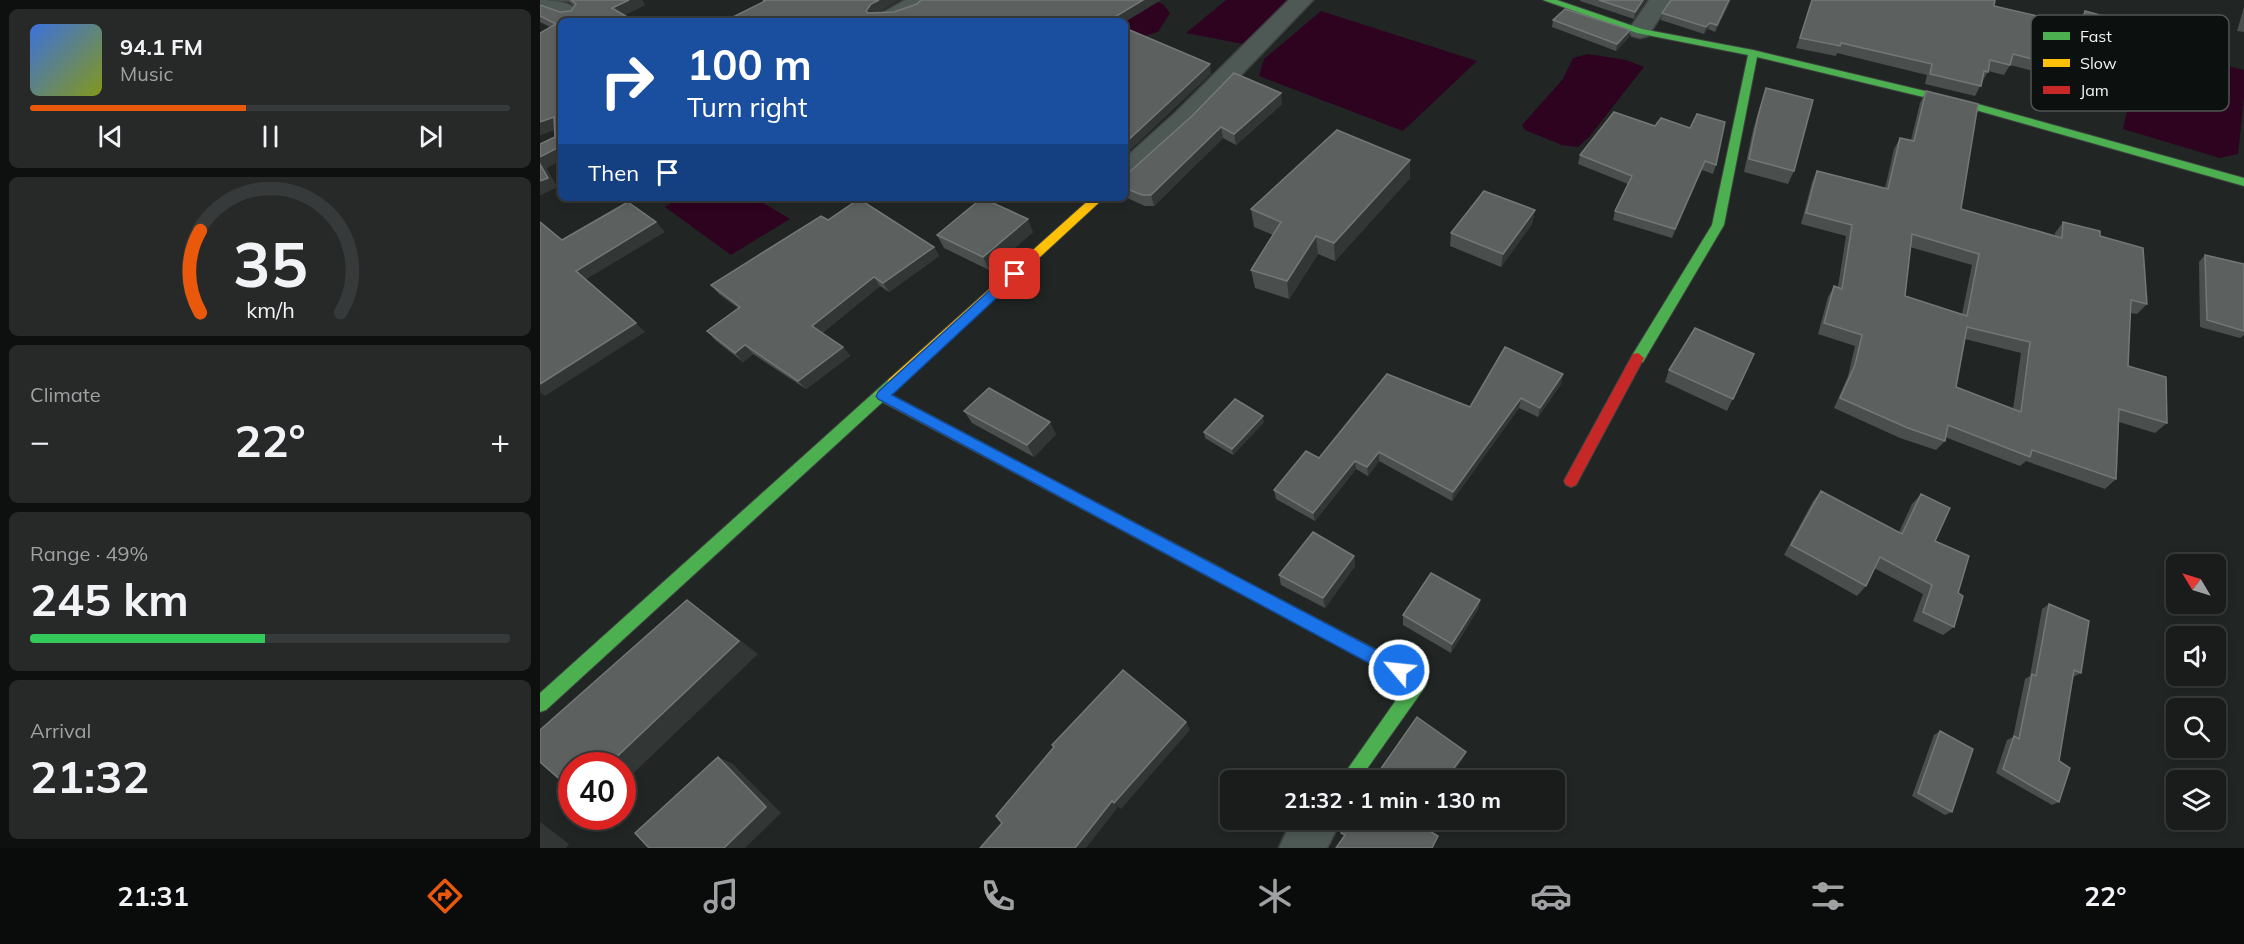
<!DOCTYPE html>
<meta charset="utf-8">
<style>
:root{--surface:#191c1b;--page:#262928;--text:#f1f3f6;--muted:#9fa1a3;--line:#373a3a;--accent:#ea580c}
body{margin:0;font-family:Mulish,sans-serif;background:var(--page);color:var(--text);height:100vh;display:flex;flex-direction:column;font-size:22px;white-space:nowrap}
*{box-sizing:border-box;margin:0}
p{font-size:20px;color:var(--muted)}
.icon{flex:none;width:33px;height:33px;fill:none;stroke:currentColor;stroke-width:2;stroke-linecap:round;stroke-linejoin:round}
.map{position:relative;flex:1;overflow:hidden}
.sheet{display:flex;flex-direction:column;gap:9px;padding:9px;background:#0e0f0f;width:540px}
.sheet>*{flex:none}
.top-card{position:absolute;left:18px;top:18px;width:570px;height:183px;border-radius:9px;box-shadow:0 3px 9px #0003,0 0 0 2px var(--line);background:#1a4fa0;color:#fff;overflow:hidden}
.needle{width:39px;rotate:308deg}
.tools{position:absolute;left:1626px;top:554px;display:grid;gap:12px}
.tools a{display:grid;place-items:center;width:60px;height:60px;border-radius:9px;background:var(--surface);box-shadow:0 3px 9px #0003,0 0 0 2px var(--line);font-size:30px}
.speed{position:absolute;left:18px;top:752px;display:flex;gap:12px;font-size:30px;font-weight:700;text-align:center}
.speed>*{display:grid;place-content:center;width:78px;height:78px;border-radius:50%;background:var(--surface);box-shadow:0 3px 9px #0003,0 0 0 2px var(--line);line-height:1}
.speed .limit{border:9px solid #d22;background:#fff;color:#111}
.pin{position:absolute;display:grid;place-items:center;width:51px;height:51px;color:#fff;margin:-26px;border-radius:12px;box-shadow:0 3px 9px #0006}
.me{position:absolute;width:66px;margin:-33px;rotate:298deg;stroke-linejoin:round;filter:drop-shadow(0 0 4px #0008)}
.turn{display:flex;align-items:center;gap:21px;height:126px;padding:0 30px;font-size:27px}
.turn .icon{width:78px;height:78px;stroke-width:2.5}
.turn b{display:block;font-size:42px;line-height:51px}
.then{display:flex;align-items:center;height:57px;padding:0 30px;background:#0003;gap:12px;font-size:22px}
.big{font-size:45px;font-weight:700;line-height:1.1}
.sheet .widget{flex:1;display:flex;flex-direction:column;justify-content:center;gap:9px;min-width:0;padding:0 21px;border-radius:9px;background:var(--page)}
.sheet .dial{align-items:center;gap:0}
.dial svg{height:156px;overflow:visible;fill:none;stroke:var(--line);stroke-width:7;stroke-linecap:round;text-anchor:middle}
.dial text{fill:var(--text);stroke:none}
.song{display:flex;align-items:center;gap:18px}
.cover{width:72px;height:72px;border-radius:9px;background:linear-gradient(135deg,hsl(220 70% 55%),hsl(70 70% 35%))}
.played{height:6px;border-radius:3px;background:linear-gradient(90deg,var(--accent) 45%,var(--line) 45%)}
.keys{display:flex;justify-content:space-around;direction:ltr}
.heat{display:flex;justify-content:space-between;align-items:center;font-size:33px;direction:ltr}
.charge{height:9px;border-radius:4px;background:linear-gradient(90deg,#34c759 49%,var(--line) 0)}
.trip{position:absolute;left:680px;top:770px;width:345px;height:60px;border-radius:9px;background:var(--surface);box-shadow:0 3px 9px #0003,0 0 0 2px var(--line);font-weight:700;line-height:60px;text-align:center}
.menu{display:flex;height:96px;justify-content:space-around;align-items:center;background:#0a0b0b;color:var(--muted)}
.menu .icon{width:42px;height:42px}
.menu .active{color:var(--accent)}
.menu b{font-size:27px;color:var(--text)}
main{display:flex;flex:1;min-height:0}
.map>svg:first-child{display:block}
</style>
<main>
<section class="sheet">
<div class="widget">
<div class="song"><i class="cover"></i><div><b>94.1 FM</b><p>Music</p></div></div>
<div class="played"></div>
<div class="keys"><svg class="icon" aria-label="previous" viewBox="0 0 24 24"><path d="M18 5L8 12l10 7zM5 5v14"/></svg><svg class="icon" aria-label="pause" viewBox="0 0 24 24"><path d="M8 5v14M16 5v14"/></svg><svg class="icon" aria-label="next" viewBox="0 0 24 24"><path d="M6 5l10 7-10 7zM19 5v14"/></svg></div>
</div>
<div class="widget dial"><svg viewBox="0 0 100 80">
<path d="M14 69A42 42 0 1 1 86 69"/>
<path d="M14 69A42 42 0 0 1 14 27" stroke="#ea580c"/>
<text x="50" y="56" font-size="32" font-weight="700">35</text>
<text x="50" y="72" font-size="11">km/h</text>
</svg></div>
<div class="widget"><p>Climate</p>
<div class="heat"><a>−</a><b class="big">22°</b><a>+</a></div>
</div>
<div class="widget"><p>Range · 49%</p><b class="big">245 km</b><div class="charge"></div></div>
<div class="widget"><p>Arrival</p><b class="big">21:32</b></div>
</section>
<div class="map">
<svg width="1704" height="848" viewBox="0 0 1704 848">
<rect width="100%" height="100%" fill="#212624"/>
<g fill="#2e031f">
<path d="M 611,0 L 623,4 L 630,13 L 618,32 L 604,36 L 585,34 L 585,21 L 572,21 Z"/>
<path d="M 686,0 L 749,0 L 703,44 L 646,33 Z"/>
<path d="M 781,11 L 937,61 L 863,131 L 719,76 L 724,59 Z"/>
<path d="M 1601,44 L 1704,70 L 1704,97 L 1698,154 L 1680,158 L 1583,129 Z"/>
<path d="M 1048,54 L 1086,60 L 1104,67 L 1049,137 L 1038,147 L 1022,145 L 985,130 L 982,125 L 1023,79 L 1033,58 Z"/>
<path d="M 139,198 L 215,198 L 250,219 L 191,255 L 125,207 Z"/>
</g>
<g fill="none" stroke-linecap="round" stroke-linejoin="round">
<g stroke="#3f4241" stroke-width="3">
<g id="street">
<path d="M 0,0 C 14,0 33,2 41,14 L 38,19 C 24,22 13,15 0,10 Z"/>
<path d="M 365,0 L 392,0 C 379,19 355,21 333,21 L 337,16 Z"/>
<path d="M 749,0 L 773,0 L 654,124 L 594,179 L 585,182 L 585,158 L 636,112 Z"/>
<path d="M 1109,0 L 1131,0 L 1108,36 L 1100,38 L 1092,36 L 1088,31 Z"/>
<path d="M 755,819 L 802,819 L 787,848 L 739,848 L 746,833 Z"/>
</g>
</g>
<g stroke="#3f4241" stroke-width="2">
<g id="fast">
<path d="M 1003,0 L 1017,0 L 1102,29 L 1213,50 L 1427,101 L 1704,178 L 1704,186 L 1425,107 L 1217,57 L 1184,225 L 1103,362 L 1098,363 L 1092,358 L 1093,354 L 1172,225 L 1208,55 L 1097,33 Z"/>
<path d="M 354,378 L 361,383 L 359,387 L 6,710 L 0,712 L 0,693 L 349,379 Z"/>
<path d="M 678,567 L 885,675 L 887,681 L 885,687 L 819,780 L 800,780 L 868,683 L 673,579 L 670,574 L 673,569 Z"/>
</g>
</g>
<g stroke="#3f4241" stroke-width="2">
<g id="slow">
<path d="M 551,198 L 564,198 L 359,387 L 349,387 L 347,383 L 349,379 Z"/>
<path d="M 342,390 L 683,569 L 686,574 L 683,579 L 678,581 L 673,579 L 337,399 L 335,395 L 337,391 Z"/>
</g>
</g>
<g stroke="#3f4241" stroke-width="2">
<path id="jam" d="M 1098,353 L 1104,358 L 1036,485 L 1031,487 L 1026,485 L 1024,481 L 1026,477 L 1093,354 Z"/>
</g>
<use href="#street" fill="#4e5955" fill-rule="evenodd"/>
<use href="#fast" fill="#4caf50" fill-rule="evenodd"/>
<use href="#slow" fill="#ffc107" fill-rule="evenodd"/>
<use href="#jam" fill="#c62828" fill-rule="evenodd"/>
</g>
<g fill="#4a4f4d" fill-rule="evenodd">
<path d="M 11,0 L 102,0 L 105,5 L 84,15 L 21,21 L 21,160 L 6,168 L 17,187 L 0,195 L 0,144 L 15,137 L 14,130 L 0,135 L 0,33 L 10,27 L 0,22 L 0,5 L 20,12 L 31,11 L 34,6 L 29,2 Z"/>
<path d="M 1040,0 L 1106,0 L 1094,19 L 1040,1 Z"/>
<path d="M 1131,0 L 1191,0 L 1175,32 L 1168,29 L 1164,34 L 1121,20 L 1122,13 Z"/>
<path d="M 1272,0 L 1455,0 L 1454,6 L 1538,25 L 1538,22 L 1545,11 L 1588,74 L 1581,84 L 1575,82 L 1569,91 L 1470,65 L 1464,75 L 1448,71 L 1435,96 L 1385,84 L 1387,75 L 1297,53 L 1296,56 L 1256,48 Z"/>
<path d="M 1704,7 L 1704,32 L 1697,31 Z"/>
<path d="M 1013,20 L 1089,37 L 1076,51 L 1012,27 Z"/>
<path d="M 1226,88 L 1254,171 L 1248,184 L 1204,172 L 1213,130 Z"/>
<path d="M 1386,91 L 1421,209 L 1515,236 L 1515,233 L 1523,222 L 1560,236 L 1607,304 L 1597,314 L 1590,313 L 1588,366 L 1627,423 L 1615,433 L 1579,422 L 1576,479 L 1565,489 L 1486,461 L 1480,466 L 1405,437 L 1405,441 L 1396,450 L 1360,438 L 1294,408 L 1308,376 L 1315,346 L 1278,334 L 1288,297 L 1294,286 L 1298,287 L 1306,236 L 1261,224 L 1272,182 L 1277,171 L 1345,188 L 1354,149 L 1360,138 L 1371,140 L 1380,103 ZM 1370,247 L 1432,265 L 1422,314 L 1365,296 ZM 1425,339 L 1481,353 L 1473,409 L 1416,387 Z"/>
<path d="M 742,104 L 696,145 L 683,138 L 614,206 L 605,206 L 585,197 L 585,176 L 653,115 Z"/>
<path d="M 1074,112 L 1176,165 L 1173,174 L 1162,170 L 1132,238 L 1073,220 L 1075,211 L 1088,184 L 1038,164 L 1040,155 Z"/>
<path d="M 870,160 L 870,178 L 795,261 L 778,254 L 749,299 L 715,288 L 711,270 L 733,235 L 714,227 L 711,209 Z"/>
<path d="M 995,210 L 992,224 L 961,267 L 910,246 L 911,233 Z"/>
<path d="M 493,232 L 449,270 L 404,248 L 397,235 Z"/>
<path d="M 394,247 L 399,256 L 349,292 L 340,286 L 282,333 L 303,347 L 310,356 L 266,389 L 213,354 L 203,362 L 175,340 L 167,331 L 198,308 L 179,294 L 171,285 Z"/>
<path d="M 1665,255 L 1704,266 L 1704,335 L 1700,338 L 1660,327 L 1659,262 Z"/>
<path d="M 1214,354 L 1187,411 L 1125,382 L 1129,370 Z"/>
<path d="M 1021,384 L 998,417 L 979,408 L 912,501 L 839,461 L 828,476 L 816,469 L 775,521 L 736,499 L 734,490 L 779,458 L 930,407 Z"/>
<path d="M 424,411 L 516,434 L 494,457 L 432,423 Z"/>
<path d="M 724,422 L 693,455 L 665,438 L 664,432 Z"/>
<path d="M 1281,491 L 1359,532 L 1372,504 L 1381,494 L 1395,541 L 1418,593 L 1414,627 L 1403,635 L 1373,621 L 1383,594 L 1334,568 L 1326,586 L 1317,596 L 1244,555 L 1273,501 Z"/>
<path d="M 814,556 L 815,566 L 785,608 L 741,585 L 739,575 Z"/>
<path d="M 940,600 L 938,609 L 911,653 L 863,625 L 863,615 Z"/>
<path d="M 1509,604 L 1541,673 L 1533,677 L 1519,761 L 1519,802 L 1512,805 L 1456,773 L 1467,740 L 1473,737 L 1485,679 L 1490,676 L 1502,609 Z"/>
<path d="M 1400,731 L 1412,812 L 1405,815 L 1372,796 L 1394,735 Z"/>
</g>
<g fill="#323735">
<path d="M 89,0 L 102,0 L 105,5 L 79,18 L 72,8 Z"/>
<path d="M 339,0 L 360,0 L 336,14 L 331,21 L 326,11 L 331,4 Z"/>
<path d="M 603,0 L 621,0 L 585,22 L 568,21 Z"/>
<path d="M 1103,0 L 1106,0 L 1094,19 L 1095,12 Z"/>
<path d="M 1189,0 L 1191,0 L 1175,32 L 1177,25 Z"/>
<path d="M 1170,23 L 1168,29 L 1164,34 L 1166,27 Z"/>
<path d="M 1090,30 L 1089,37 L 1076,51 L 1077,44 Z"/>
<path d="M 670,64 L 671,74 L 585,155 L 585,143 Z"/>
<path d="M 741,93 L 742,104 L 696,145 L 694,134 Z"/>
<path d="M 14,117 L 21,128 L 0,135 L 0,122 Z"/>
<path d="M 681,127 L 683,138 L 614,206 L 611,195 Z"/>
<path d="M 21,146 L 21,160 L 6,168 L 17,187 L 0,195 L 0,157 Z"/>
<path d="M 870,160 L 870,178 L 795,261 L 794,243 Z"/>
<path d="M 1165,161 L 1162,170 L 1132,238 L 1135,229 Z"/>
<path d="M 995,210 L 992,224 L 961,267 L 963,254 Z"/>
<path d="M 488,219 L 493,232 L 449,270 L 443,257 Z"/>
<path d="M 116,222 L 125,232 L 45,280 L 36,271 Z"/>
<path d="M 776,236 L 778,254 L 749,299 L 747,281 Z"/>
<path d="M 394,247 L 399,256 L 349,292 L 343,283 Z"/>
<path d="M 334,277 L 340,286 L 279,335 L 272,326 Z"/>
<path d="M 96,323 L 105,332 L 5,396 L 0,392 L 0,384 Z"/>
<path d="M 205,345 L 213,354 L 203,362 L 195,353 Z"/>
<path d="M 303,347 L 310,356 L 266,389 L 258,381 Z"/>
<path d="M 1023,374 L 1021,384 L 998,417 L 1000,408 Z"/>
<path d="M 981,398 L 979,408 L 912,501 L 913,492 Z"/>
<path d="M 723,416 L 724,422 L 693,455 L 692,449 Z"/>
<path d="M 510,422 L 516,434 L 494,457 L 487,445 Z"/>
<path d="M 839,452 L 839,461 L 828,476 L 827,467 Z"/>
<path d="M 815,461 L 816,469 L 775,521 L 773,513 Z"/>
<path d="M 814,556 L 815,566 L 785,608 L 783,598 Z"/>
<path d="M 147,600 L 166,614 L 218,654 L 82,784 L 82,765 L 68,765 Z"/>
<path d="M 940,600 L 938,609 L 911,653 L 912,644 Z"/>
<path d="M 646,722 L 650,730 L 581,809 L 574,803 Z"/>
<path d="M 926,752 L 924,757 L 908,780 L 905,780 Z"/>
<path d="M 178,757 L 193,764 L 241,813 L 205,848 L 184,848 Z"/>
<path d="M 572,801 L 578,807 L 546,848 L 535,848 Z"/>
<path d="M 0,822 L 29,844 L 26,848 L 0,848 Z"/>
</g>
<g fill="#5c615f" stroke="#737876" stroke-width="1.5" fill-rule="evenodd">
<path d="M 31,0 L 89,0 L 72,8 L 94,21 L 21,21 L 21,146 L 0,157 L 0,144 L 15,137 L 14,117 L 0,122 L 0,33 L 16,24 L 0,16 L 0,5 L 20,12 L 31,11 L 36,4 Z"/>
<path d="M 223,0 L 339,0 L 331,4 L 326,11 L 328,13 L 354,12 L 377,4 L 381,0 L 603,0 L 568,21 L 569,21 L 185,21 L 225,1 Z"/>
<path d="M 1059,0 L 1103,0 L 1095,12 Z"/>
<path d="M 1131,0 L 1189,0 L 1177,25 L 1170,23 L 1166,27 L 1122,13 Z"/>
<path d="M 1272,0 L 1455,0 L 1454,6 L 1541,26 L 1545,11 L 1589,23 L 1588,74 L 1578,70 L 1576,81 L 1473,54 L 1470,65 L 1450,60 L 1448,72 L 1444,71 L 1441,86 L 1390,74 L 1392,64 L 1301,43 L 1300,46 L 1260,38 Z"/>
<path d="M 1025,9 L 1090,30 L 1077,44 L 1013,20 Z"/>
<path d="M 585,28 L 670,64 L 585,143 Z"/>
<path d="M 694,73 L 741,93 L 694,134 L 681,127 L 611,195 L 602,195 L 585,188 L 585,176 L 653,115 Z"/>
<path d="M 1226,88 L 1273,100 L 1254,171 L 1209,159 L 1218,116 Z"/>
<path d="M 1386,91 L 1438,104 L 1421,209 L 1522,238 L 1523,222 L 1560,231 L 1560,236 L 1603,248 L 1607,304 L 1591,300 L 1588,366 L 1626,377 L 1627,423 L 1579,409 L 1576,479 L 1492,450 L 1490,457 L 1408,425 L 1405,441 L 1368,428 L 1300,398 L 1315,365 L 1322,335 L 1284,323 L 1294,286 L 1302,289 L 1312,225 L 1266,213 L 1277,171 L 1348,189 L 1360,138 L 1374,141 ZM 1372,234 L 1439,254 L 1427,316 L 1365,296 ZM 1427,327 L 1490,342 L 1481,412 L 1416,387 Z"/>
<path d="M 1074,112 L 1115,126 L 1121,118 L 1150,128 L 1157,114 L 1185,122 L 1176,165 L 1165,161 L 1135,229 L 1075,211 L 1092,176 L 1040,155 Z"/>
<path d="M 797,130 L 870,160 L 794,243 L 776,236 L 747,281 L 711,270 L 741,222 L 711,209 Z"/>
<path d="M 0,164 L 8,178 L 0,181 Z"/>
<path d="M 944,191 L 995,210 L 963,254 L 911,233 Z"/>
<path d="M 442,198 L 488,219 L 443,257 L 397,235 Z"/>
<path d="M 319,199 L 394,247 L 343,283 L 334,277 L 272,326 L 303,347 L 258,381 L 205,345 L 195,353 L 167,331 L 200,307 L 171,285 L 281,216 L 288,220 Z"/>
<path d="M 88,202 L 116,222 L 36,271 L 96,323 L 0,384 L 0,222 L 22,240 Z"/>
<path d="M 1665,255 L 1704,264 L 1704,331 L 1667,320 Z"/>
<path d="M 1155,328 L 1214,354 L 1193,399 L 1129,370 Z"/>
<path d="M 965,347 L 1023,374 L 1000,408 L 981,398 L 913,492 L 839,452 L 827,467 L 815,461 L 773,513 L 734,490 L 766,451 L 779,458 L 847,374 L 930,407 Z"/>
<path d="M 449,388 L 510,422 L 487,445 L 424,411 Z"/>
<path d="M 695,399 L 723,416 L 692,449 L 664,432 Z"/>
<path d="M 1281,491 L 1362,534 L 1381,494 L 1410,508 L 1395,541 L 1429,556 L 1418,593 L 1423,596 L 1414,627 L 1383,612 L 1392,585 L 1340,557 L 1326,586 L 1251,545 Z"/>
<path d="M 773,532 L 814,556 L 783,598 L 739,575 Z"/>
<path d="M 891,573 L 940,600 L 912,644 L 863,615 Z"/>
<path d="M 147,600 L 199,641 L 68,765 L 32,765 L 32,790 L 0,762 L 0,730 Z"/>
<path d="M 1509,604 L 1549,621 L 1541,673 L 1534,670 L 1519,761 L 1530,768 L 1519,802 L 1463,769 L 1474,736 L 1479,739 L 1492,674 L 1496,676 Z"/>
<path d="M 583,670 L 646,722 L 574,803 L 572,801 L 535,848 L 440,848 L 462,823 L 456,816 L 514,747 L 512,745 Z"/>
<path d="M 877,717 L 926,752 L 905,780 L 833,780 Z"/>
<path d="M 1400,731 L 1433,749 L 1412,812 L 1378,793 Z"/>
<path d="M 178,757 L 226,807 L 184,848 L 109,848 L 95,833 Z"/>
<path d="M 810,819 L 877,819 L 875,822 L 898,836 L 892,848 L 796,848 L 805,835 L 801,833 Z"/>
</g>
<path fill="#1a73e8" stroke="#114b97" stroke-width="1.5" d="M 475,269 L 481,274 L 479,277 L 352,395 L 865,665 L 867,670 L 865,676 L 859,678 L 853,676 L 338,399 L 336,396 L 338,392 L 471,271 Z"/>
<rect x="1491" y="15" width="198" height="96" rx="9" fill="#0c100e" stroke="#505552" stroke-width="1.5"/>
<rect x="1503" y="32" width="27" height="8" fill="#4caf50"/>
<rect x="1503" y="59" width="27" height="8" fill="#ffc107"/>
<rect x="1503" y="86" width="27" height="8" fill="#c62828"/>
<g font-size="16" fill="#eff5f2">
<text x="1540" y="42">Fast</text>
<text x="1540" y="69">Slow</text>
<text x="1540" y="96">Jam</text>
</g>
</svg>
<div class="tools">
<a><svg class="needle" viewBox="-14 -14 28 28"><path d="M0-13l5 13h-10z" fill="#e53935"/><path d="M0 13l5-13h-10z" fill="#9fa1a3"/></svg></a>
<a><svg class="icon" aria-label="sound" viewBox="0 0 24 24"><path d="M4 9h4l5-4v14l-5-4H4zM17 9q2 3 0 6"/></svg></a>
<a><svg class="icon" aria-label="search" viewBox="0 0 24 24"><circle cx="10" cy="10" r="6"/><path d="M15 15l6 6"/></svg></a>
<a><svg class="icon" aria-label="layers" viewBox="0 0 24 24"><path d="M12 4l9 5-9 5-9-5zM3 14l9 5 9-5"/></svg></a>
</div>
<div class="speed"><div class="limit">40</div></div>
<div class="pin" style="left:475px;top:274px;background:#d93025"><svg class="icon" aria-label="arrive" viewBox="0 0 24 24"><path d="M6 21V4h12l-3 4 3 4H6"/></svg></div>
<svg class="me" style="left:859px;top:670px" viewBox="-20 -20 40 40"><circle r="17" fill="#1a73e8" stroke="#fff" stroke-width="3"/><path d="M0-11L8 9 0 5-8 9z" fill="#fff"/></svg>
<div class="trip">21:32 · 1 min · 130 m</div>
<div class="top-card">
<div class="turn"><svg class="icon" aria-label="right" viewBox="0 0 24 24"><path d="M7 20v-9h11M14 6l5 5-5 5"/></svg><div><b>100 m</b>Turn right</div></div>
<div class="then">Then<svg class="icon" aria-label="arrive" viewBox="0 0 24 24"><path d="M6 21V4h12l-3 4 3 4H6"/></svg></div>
</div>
</div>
</main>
<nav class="menu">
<b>21:31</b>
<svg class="icon active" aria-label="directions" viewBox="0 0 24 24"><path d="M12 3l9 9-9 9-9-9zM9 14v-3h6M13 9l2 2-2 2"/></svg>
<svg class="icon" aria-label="music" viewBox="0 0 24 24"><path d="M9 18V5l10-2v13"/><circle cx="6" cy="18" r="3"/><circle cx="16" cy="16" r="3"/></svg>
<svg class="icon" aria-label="phone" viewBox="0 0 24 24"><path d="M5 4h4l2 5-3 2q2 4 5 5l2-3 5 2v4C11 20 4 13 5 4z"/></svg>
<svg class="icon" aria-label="climate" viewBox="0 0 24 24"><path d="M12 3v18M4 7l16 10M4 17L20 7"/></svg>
<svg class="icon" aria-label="car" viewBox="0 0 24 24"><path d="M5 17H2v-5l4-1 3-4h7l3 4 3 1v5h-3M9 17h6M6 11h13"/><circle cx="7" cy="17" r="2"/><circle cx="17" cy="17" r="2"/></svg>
<svg class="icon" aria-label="filters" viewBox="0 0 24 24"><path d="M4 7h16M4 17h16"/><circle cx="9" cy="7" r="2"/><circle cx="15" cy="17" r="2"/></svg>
<b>22°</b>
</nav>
